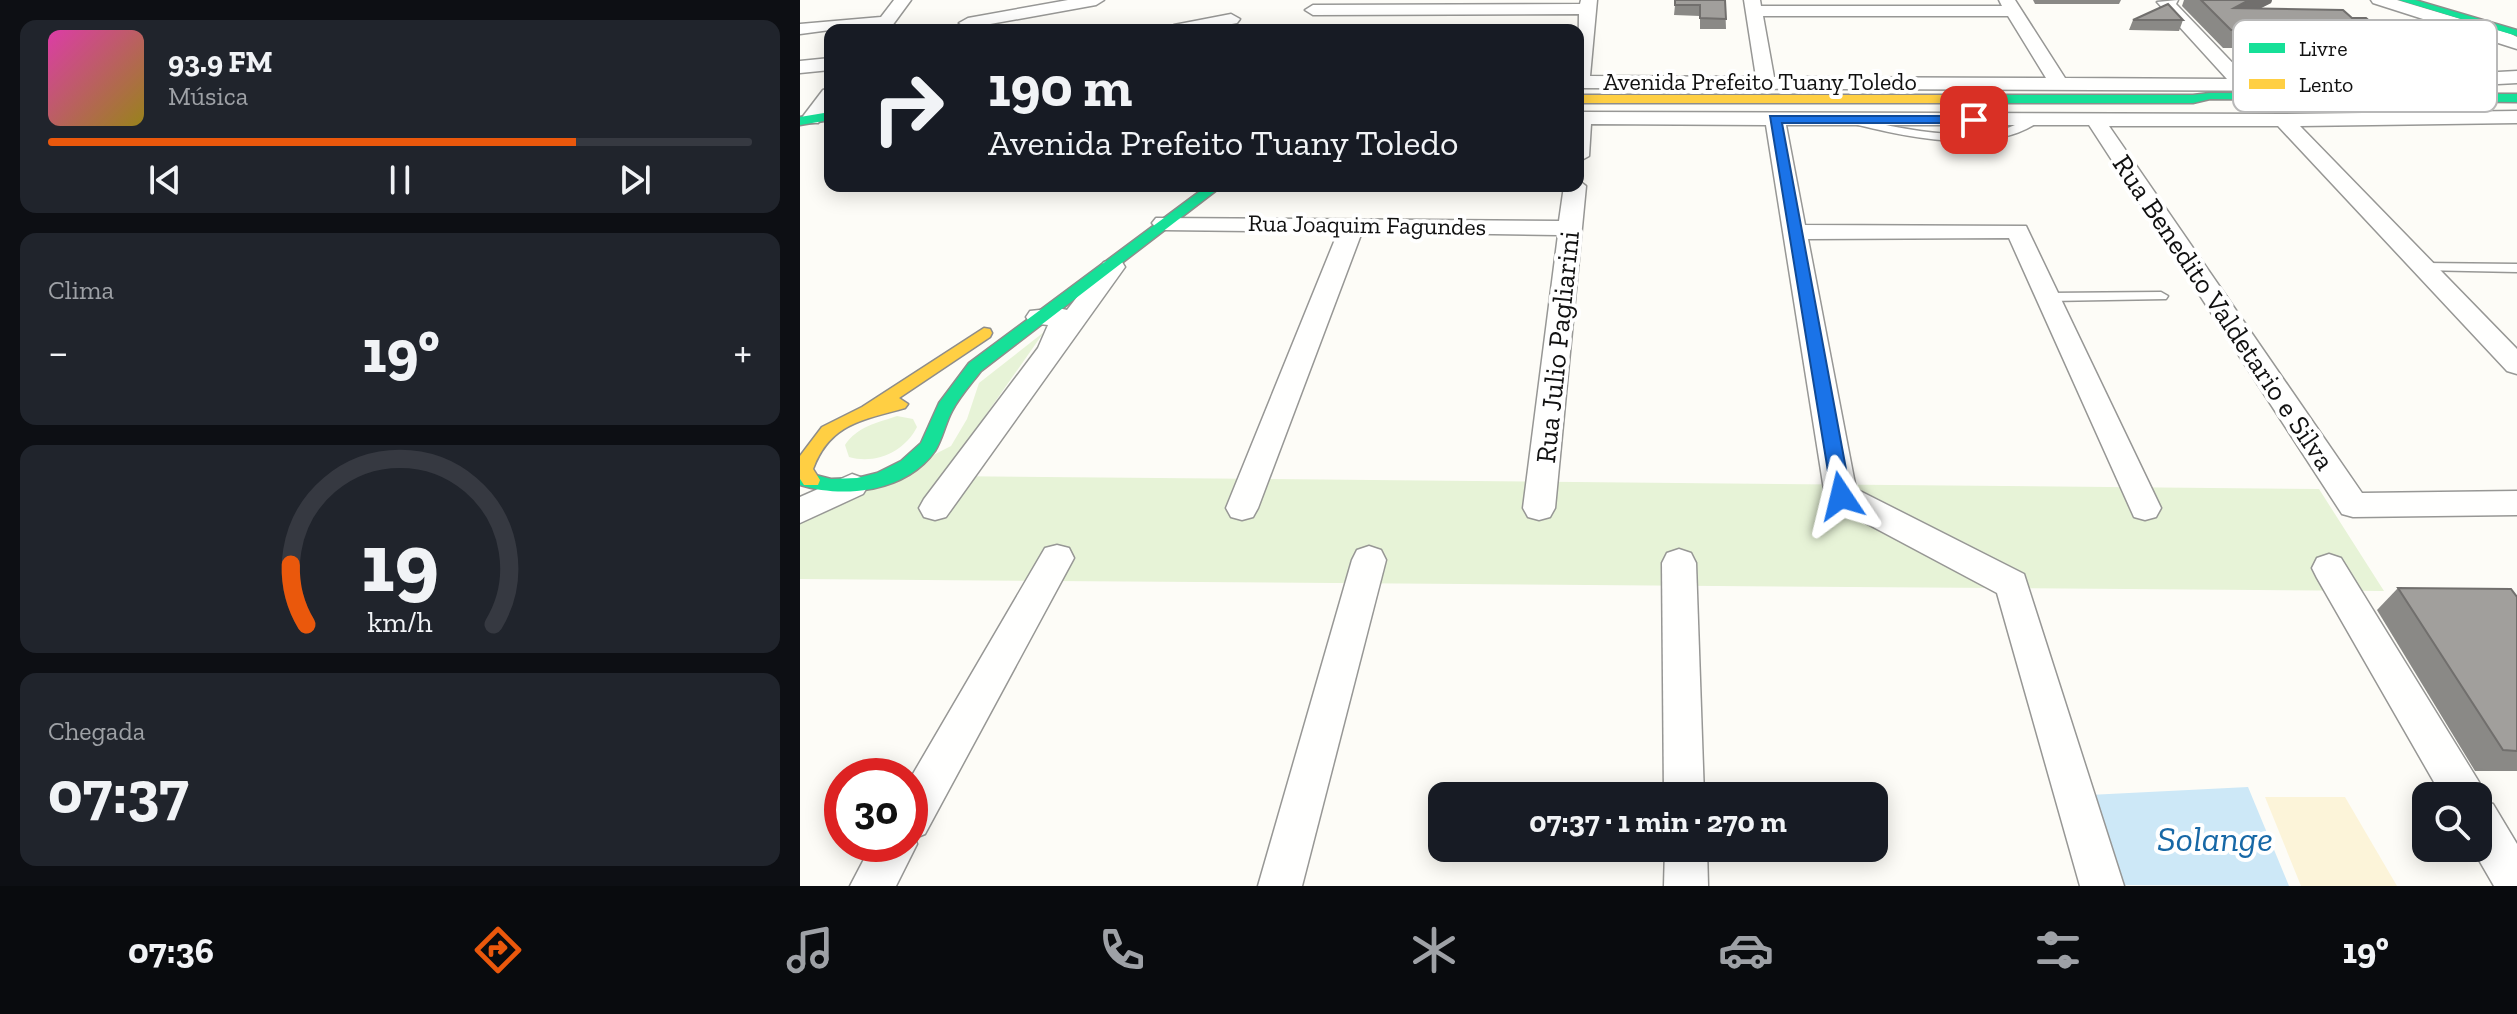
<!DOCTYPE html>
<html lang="pt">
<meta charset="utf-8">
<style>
:root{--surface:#171b24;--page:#20242c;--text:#f1f3f6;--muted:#9ea1a6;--line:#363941;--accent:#ea580c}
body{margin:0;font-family:"Zilla Slab",serif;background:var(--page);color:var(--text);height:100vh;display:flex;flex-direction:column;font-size:30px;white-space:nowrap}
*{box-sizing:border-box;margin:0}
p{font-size:26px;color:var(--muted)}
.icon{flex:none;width:44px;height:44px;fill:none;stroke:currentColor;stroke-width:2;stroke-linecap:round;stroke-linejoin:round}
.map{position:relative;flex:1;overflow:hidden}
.sheet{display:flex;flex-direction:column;gap:20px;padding:20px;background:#0d0f14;width:800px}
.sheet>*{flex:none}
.hud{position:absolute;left:24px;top:24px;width:760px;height:168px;border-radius:16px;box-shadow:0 4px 20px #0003;background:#171b24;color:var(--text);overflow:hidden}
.buttons{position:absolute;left:1612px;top:782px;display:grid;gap:16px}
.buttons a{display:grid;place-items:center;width:80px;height:80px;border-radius:16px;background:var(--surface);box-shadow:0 4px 20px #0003;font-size:40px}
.speed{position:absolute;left:24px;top:758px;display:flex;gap:16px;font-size:40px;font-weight:700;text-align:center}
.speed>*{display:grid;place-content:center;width:104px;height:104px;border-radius:50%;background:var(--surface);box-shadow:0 4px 20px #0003;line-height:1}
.speed .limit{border:12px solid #d22;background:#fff;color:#111}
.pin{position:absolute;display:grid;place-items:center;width:68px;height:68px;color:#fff;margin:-34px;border-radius:16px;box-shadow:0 4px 12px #0006}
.me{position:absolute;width:88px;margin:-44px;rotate:350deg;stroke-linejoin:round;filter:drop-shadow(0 0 6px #0008)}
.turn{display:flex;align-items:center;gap:28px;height:168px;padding:0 32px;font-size:36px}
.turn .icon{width:104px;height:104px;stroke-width:2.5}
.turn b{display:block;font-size:56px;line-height:68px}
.big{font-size:60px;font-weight:800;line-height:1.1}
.sheet .widget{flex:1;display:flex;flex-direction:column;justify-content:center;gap:12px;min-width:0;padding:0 28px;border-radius:16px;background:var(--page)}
.sheet .dial{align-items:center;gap:0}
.dial svg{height:208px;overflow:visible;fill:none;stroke:var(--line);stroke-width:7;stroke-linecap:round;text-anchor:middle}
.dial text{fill:var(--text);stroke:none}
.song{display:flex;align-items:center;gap:24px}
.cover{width:96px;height:96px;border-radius:12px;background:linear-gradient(135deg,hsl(320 70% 55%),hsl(50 70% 35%))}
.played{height:8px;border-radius:4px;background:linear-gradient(90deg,var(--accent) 75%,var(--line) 75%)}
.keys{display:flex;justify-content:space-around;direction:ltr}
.heat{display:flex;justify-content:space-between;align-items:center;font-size:44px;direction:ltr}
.trip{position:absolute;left:628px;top:782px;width:460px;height:80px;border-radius:16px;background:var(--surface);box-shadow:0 4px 20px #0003;font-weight:800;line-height:80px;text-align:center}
.dock{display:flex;height:128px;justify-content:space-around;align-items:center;background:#090b0e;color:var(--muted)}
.dock .icon{width:56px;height:56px}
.dock .on{color:var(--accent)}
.dock b{font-size:36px;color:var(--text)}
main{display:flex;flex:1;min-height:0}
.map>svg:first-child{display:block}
</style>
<main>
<section class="sheet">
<div class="widget">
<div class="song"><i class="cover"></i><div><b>93.9 FM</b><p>Música</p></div></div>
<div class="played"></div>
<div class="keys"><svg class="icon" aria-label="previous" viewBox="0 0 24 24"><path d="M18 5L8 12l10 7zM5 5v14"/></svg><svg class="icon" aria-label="pause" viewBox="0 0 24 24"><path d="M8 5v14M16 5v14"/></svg><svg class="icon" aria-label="next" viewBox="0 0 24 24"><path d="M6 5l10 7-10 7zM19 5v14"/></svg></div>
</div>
<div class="widget"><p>Clima</p>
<div class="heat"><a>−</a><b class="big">19°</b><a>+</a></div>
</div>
<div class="widget dial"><svg viewBox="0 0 100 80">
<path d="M14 69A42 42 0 1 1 86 69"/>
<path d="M14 69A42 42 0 0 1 8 46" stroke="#ea580c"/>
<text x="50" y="56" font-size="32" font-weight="700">19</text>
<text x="50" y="72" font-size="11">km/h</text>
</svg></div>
<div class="widget"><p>Chegada</p><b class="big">07:37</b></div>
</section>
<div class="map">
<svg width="1717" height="886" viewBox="0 0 1717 886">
<rect width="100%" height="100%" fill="#fdfcf7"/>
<g fill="#e7f3d7">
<path d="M 244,332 L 143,476 L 1519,489 L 1584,591 L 0,579 L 0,523 L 151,446 L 167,419 L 179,383 Z"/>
<path d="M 97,416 L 113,419 L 117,427 C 105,451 76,465 49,457 L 45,445 C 58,426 77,423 97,416 Z"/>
</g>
<path fill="#fcf4d9" d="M 1465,797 L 1545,797 L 1597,886 L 1501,886 Z"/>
<path fill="#f0f6e1" d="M 1612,19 L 1655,32 L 1621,55 L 1577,42 Z"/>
<path fill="#cde8f7" d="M 1448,787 L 1489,886 L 1314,885 L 1289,795 Z"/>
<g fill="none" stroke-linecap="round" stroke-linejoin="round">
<g stroke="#979795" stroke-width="3">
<g id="lane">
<path d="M 1050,117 C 1097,128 1146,139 1194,132 C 1209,129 1222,121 1236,117 L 1241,120 C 1190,158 1103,136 1046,122 L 1045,120 Z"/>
<path d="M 1624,263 L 1717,264 L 1717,272 L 1619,270 L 1619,264 Z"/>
<path d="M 1361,292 L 1368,296 L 1366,299 L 1249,301 L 1242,297 L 1249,293 Z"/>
</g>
</g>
<g stroke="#979795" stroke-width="3">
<g id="street">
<path d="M 94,0 L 111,0 L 89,30 L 30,30 L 0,34 L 0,24 L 81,17 Z"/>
<path d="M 268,0 L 304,0 L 296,5 L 168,28 L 159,23 L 168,18 Z"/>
<path d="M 781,0 L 797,0 L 790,76 L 956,77 L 944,0 L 960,0 L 961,6 L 1202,6 L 1199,0 L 1215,0 L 1265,78 L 1427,79 L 1357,2 L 1378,0 L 1376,4 L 1448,79 L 1566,79 L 1717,71 L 1717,83 L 1566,91 L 778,88 L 779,14 L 513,15 L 505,10 L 513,5 L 780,4 ZM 963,16 L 1208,16 L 1246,78 L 974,77 Z"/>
<path d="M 1571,0 L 1597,0 L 1711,34 L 1717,37 L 1717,49 L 1573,3 Z"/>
<path d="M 431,14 L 440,19 L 437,23 L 401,30 L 365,30 L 374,25 Z"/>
<path d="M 30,58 L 30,70 L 0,73 L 0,61 Z"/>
<path d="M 30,88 L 30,107 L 18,123 L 4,123 L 1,119 L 4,115 L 23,90 Z"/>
<path d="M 1717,111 L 1717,123 L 1500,126 L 1717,349 L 1717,374 L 1707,371 L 1478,126 L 1309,126 L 1562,493 L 1717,491 L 1717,515 L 1553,517 L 1542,514 L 1289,125 L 986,125 L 1005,225 L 1226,226 L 1361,508 L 1356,517 L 1345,520 L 1334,517 L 1209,238 L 1008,239 L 1056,489 L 1224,574 L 1324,886 L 1280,886 L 1197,593 L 1030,504 L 1025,496 L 966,125 L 791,124 L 789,156 L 778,162 L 778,112 L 1483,114 Z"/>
<path d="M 778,180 L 786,186 L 755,508 L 750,517 L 739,520 L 728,517 L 723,508 L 758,235 L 562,232 L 458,508 L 453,517 L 442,520 L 431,517 L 426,508 L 538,232 L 364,230 L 356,228 L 352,223 L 356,218 L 759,221 L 764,186 L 778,186 Z"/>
<path d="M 313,260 L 322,262 L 325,267 L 146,517 L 135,520 L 124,517 L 119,508 L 124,499 L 238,348 L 248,325 L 230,323 L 226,317 L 230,311 L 258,308 L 267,310 L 304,262 Z"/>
<path d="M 52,474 L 63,478 L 68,486 L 63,494 L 0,523 L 0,497 Z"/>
<path d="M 257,545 L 269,548 L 274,558 L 125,834 L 115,838 L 117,844 L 96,886 L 50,886 L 72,844 L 110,844 L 110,779 L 245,548 Z"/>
<path d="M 569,546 L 581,550 L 586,560 L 502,886 L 458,886 L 552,560 L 557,550 Z"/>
<path d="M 879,549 L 891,553 L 896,563 L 904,796 L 864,796 L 862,563 L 867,553 Z"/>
<path d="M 1529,554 L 1541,558 L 1679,782 L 1685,796 L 1683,801 L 1693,804 L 1717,844 L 1717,886 L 1694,886 L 1672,848 L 1678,848 L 1678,796 L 1642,796 L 1517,578 L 1512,568 L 1517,558 Z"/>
<path d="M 865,848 L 907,848 L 908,886 L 864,886 Z"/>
</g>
</g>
<g stroke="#8e8d8b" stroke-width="3">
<g id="fast">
<path d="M 1599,0 L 1615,0 L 1717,30 L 1717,36 Z"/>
<path d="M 1410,93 L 1717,94 L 1717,102 L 1410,99 L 1393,103 L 1157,103 L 1151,99 L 1157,95 L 1393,95 Z"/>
<path d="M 30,112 L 30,120 L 0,125 L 0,117 Z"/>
<path d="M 407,186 L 422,186 L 181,371 C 171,384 160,396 152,411 C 145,424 143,438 135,451 C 106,492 44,499 0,485 L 0,471 L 31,479 L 57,478 L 77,473 L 101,461 L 121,443 L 139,403 L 169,363 Z"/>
</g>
</g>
<g stroke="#8e8d8b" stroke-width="3">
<g id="slow">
<path d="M 778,95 L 1157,95 L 1163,99 L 1157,103 L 778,103 Z"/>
<path d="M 184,328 L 190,329 L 192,333 L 190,337 L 99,398 L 108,404 L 105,408 C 63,420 30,423 13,469 L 20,480 L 18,485 L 4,485 L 0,479 L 0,456 L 22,427 L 62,407 Z"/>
</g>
</g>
<use href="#lane" fill="#fffffe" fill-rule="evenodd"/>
<use href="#street" fill="#fffffe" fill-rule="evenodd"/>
<use href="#fast" fill="#16e098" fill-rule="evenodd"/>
<use href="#slow" fill="#ffcf43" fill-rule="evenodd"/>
</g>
<g fill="#8a8986">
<path d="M 925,0 L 926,29 L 900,29 L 900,16 L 874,15 L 875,5 Z"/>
<path d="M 1233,0 L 1321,0 L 1319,4 L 1235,4 Z"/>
<path d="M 1384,0 L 1472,0 L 1471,3 L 1461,8 L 1552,18 L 1600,47 L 1589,66 L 1580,66 L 1575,76 L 1492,75 L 1476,58 L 1445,58 L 1437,48 L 1423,48 L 1382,6 Z"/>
<path d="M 1333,20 L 1383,20 L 1379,31 L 1329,30 Z"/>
<path d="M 1598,588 L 1717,597 L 1717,771 L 1675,771 L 1577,610 Z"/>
</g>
<path fill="#716f6d" d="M 1449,0 L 1472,0 L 1471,3 L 1427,25 L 1434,8 Z"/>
<g fill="#a19f9c" stroke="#716f6d" stroke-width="2">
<path d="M 875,0 L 925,0 L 926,19 L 900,18 L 900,5 L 875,5 Z"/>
<path d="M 1401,0 L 1449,0 L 1434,8 L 1543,10 L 1552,18 L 1566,18 L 1600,47 L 1574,47 L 1585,57 L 1501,56 L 1485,40 L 1454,39 L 1445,30 L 1431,30 Z"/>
<path d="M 1368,4 L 1383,20 L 1333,20 Z"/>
<path d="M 1598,588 L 1711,589 L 1717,597 L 1717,751 L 1703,750 Z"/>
</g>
<path fill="#1a73e8" stroke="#114b97" stroke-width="2" d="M 970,116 L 1174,116 L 1180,120 L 1174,123 L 982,123 L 1051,496 L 1048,501 L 1034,501 L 1032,496 Z"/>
<g text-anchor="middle" stroke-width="8" stroke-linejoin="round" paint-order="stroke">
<g font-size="24" fill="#111" stroke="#fff">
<text x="960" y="90">Avenida Prefeito Tuany Toledo</text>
<text transform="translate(567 225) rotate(1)" y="8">Rua Joaquim Fagundes</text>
</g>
<g font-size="28" fill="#111" stroke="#fff">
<text transform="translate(1424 312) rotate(56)" y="10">Rua Benedito Valdetario e Silva</text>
<text transform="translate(757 347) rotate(-84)" y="10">Rua Julio Pagliarini</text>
</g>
<g font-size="36" font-style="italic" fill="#1768a6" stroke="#fff">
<text x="1415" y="851">Solange</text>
</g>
</g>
<rect x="1433" y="20" width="264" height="92" rx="12" fill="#fff" stroke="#b8b8b8" stroke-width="2"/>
<rect x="1449" y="43" width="36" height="10" fill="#16e098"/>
<rect x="1449" y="79" width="36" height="10" fill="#ffcf43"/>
<g font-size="22" fill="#111">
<text x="1499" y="56">Livre</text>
<text x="1499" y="92">Lento</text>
</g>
</svg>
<div class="buttons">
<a><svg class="icon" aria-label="search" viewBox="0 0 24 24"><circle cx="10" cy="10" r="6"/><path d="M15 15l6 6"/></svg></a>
</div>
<div class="speed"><div class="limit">30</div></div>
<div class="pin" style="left:1174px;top:120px;background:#d93025"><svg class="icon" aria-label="arrive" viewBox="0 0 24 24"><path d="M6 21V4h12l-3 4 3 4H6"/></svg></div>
<svg class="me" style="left:1041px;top:496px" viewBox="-20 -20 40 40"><path d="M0-17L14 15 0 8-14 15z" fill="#1a73e8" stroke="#fff" stroke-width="4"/></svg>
<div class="trip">07:37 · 1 min · 270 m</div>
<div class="hud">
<div class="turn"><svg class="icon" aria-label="right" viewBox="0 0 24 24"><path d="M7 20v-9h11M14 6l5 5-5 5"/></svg><div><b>190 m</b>Avenida Prefeito Tuany Toledo</div></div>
</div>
</div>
</main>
<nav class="dock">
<b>07:36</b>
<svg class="icon on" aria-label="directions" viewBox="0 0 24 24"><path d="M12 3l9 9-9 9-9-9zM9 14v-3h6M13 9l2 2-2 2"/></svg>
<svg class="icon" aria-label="music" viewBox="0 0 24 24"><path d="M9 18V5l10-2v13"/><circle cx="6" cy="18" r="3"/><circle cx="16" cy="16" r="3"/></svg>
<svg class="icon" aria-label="phone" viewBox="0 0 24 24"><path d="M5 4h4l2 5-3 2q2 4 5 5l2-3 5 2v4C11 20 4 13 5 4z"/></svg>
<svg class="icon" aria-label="climate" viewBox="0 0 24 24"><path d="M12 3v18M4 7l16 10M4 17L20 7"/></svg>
<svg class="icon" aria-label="car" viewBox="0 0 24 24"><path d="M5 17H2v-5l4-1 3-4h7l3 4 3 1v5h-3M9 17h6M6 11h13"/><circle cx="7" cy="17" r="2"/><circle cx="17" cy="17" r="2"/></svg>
<svg class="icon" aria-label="filters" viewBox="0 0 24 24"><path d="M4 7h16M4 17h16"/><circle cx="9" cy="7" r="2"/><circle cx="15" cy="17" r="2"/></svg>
<b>19°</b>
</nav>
